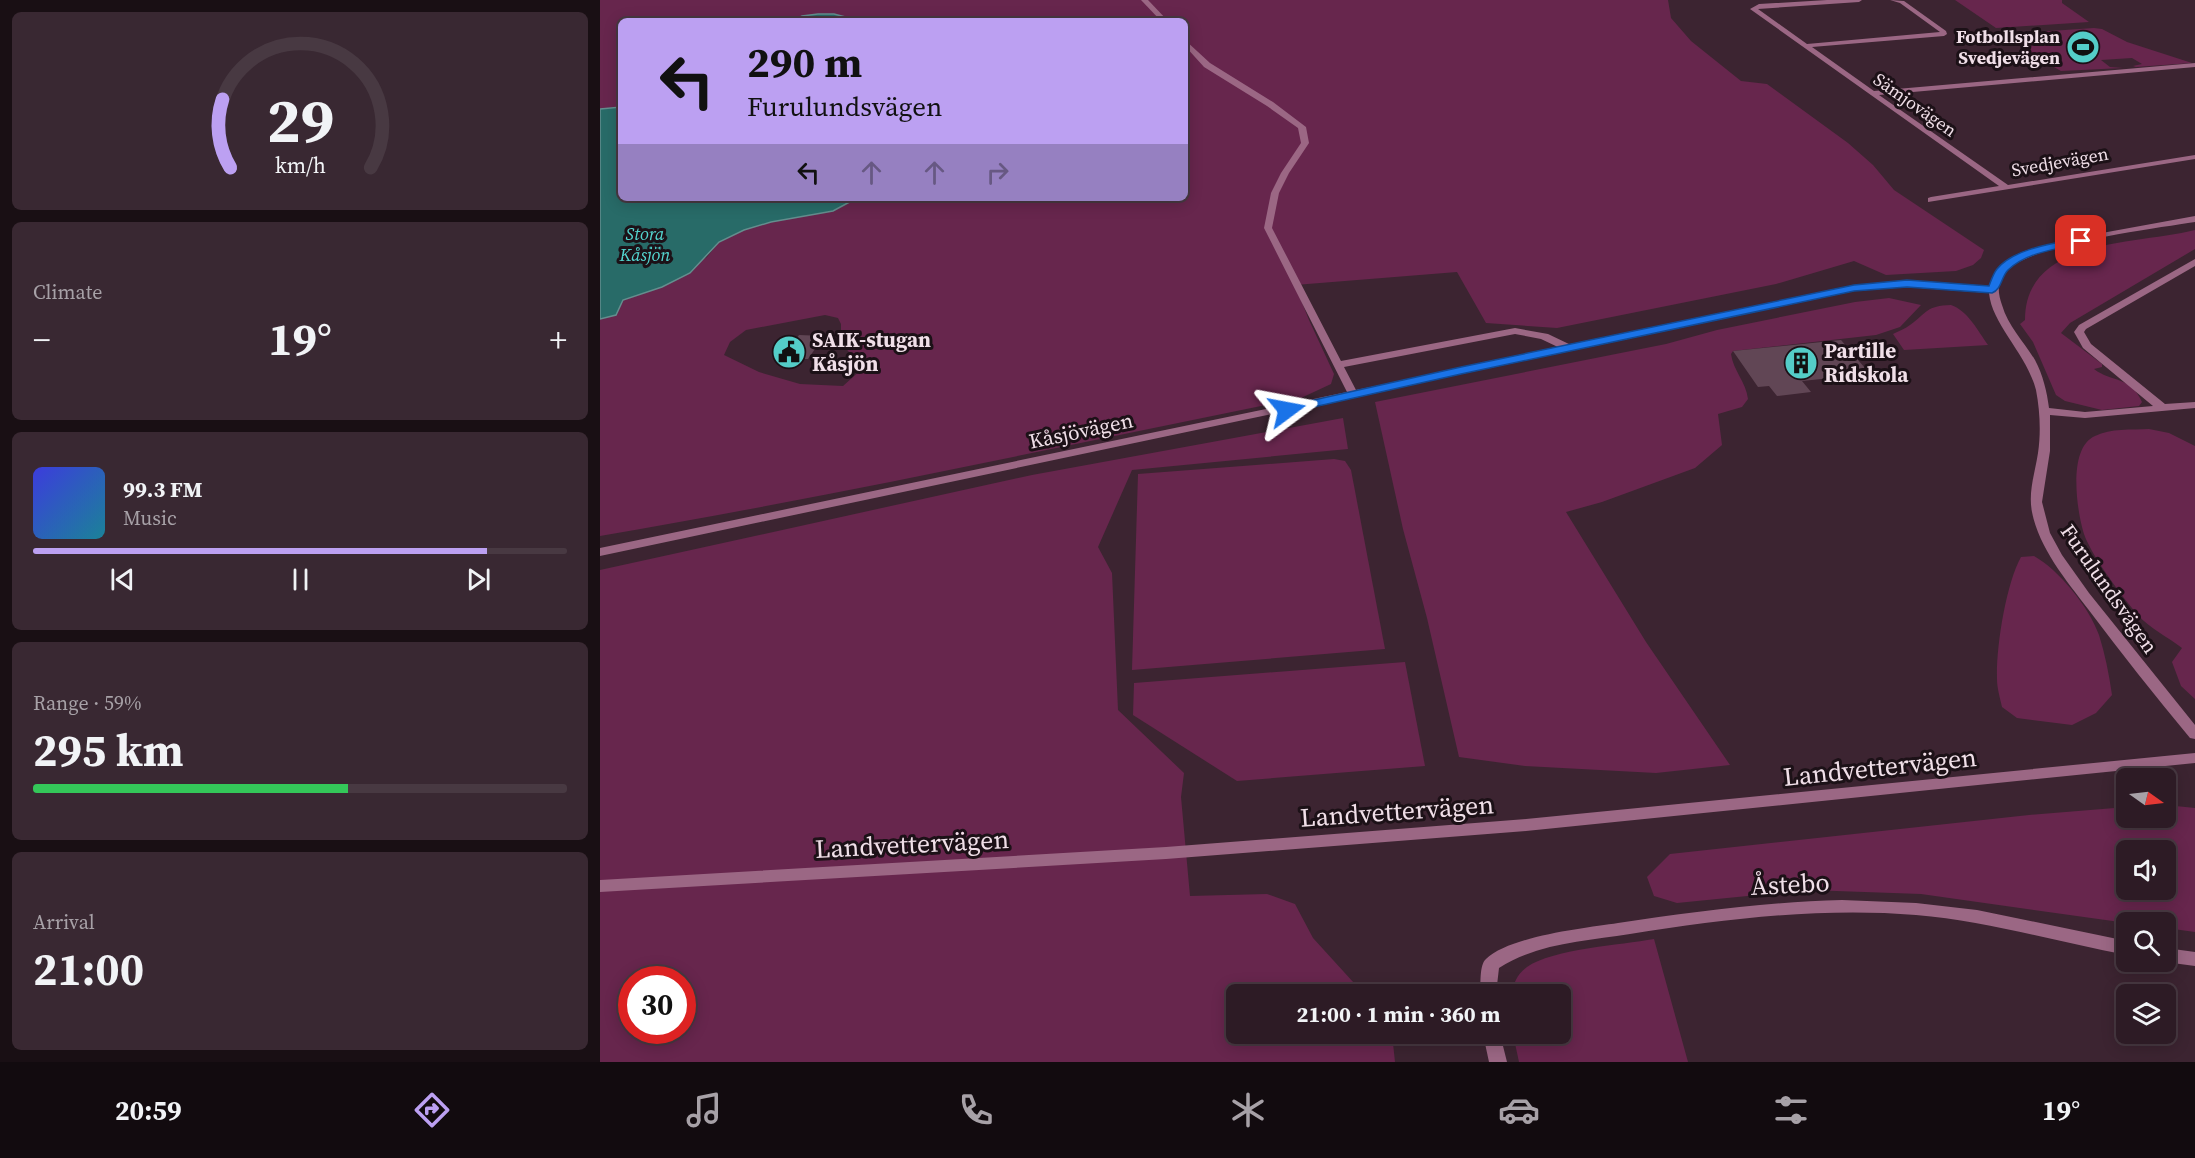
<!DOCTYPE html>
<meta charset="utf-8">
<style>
:root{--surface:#2d1b25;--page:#392832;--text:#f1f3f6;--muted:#a7a1a7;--line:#483942;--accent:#bca0f2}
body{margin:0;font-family:"Source Serif 4",serif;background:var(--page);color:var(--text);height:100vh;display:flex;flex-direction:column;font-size:22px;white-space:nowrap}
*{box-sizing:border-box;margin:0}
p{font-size:20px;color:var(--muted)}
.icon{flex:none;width:33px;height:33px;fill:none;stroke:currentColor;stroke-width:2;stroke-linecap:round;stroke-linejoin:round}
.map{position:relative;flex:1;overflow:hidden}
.sheet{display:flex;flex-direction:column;gap:12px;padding:12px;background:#190f14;width:600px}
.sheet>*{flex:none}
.top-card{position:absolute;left:18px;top:18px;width:570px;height:183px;border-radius:9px;box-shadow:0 3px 15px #0003,0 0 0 2px var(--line);background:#bca0f2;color:#111;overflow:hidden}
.needle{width:39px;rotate:104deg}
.controls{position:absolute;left:1516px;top:768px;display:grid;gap:12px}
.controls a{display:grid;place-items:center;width:60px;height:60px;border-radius:9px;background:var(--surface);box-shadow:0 3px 15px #0003,0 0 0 2px var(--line);font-size:30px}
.speed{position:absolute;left:18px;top:966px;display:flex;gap:12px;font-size:30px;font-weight:700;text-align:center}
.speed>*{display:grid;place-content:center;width:78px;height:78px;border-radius:50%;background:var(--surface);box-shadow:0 3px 15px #0003,0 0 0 2px var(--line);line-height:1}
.speed .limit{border:9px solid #d22;background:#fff;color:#111}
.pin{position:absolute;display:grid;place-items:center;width:51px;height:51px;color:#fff;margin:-26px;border-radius:12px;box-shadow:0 3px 9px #0006}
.me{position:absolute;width:66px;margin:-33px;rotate:77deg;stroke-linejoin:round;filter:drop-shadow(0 0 4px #0008)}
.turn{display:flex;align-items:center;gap:21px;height:126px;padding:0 30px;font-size:27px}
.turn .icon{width:78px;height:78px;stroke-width:2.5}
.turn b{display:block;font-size:42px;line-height:51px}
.lanes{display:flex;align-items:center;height:57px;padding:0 30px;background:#0003;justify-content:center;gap:30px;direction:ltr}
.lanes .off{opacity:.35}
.big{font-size:45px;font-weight:700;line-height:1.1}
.sheet .tile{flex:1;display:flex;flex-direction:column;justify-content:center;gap:9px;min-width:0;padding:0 21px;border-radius:9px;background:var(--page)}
.sheet .dial{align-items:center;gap:0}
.dial svg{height:156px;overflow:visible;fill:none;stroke:var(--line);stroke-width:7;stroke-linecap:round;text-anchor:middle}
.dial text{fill:var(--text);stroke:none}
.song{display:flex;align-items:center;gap:18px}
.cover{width:72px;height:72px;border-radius:9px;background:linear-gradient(135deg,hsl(240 70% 55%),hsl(190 70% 35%))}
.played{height:6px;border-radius:3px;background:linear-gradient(90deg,var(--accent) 85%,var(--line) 85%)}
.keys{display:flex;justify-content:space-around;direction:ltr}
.heat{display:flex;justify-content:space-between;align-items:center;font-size:33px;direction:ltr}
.charge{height:9px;border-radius:4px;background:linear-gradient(90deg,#34c759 59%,var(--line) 0)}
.trip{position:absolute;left:626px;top:984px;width:345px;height:60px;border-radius:9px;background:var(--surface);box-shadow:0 3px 15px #0003,0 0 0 2px var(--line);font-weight:700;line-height:60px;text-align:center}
.tabs{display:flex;height:96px;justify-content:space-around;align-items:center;background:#120b0f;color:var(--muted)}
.tabs .icon{width:42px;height:42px}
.tabs .active{color:var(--accent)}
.tabs b{font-size:27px;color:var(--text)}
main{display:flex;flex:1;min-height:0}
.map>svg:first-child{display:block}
</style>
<main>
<section class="sheet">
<div class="tile dial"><svg viewBox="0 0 100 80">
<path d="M14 69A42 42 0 1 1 86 69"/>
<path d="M14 69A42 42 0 0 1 10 34" stroke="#bca0f2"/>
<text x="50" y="56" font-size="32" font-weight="700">29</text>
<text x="50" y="72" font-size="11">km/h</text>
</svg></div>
<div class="tile"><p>Climate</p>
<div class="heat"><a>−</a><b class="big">19°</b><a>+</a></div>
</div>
<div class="tile">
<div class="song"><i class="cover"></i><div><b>99.3 FM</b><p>Music</p></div></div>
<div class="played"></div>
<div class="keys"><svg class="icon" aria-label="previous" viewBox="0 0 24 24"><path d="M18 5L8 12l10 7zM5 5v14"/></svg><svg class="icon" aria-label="pause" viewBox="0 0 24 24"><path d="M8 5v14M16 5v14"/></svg><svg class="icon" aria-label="next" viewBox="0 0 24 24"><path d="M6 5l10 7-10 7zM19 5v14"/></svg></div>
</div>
<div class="tile"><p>Range · 59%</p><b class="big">295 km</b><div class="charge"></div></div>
<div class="tile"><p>Arrival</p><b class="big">21:00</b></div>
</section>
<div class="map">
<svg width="1595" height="1062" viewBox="0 0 1595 1062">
<rect width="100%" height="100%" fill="#3c2431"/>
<g fill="#67264d" fill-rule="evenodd">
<path d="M 0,0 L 1068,0 L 1071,18 L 1091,41 L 1141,81 L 1167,84 L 1248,143 L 1273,165 L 1294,190 L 1384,250 L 1381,258 L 1373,265 L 1356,271 L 1286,275 L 1254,261 L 1176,284 L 957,328 L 886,323 L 857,272 L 695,285 L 709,320 L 734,374 L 731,384 L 701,398 C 467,445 235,496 0,536 L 0,319 L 16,315 L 22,300 L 62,287 L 107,257 L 119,242 L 144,230 L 171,222 L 233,211 L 257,198 L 585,198 L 585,21 L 261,21 C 242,15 211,12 192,21 L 21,21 L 21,107 L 0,109 ZM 225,315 L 238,318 L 241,324 L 241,343 L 263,368 L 243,386 L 200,384 L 159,372 L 124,355 L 130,342 L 146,330 Z"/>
<path d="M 1355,0 L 1462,0 L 1462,3 L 1489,22 L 1396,28 Z"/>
<path d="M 1494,28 L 1502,29 L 1527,42 L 1592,63 L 1536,67 L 1533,66 L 1542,64 L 1532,58 L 1501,60 L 1510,67 L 1523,68 L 1461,71 L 1427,52 L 1408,34 Z"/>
<path d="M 1595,230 L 1595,249 L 1470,323 L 1461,333 L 1502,364 L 1502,367 L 1494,369 C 1512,383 1530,375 1542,402 L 1539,406 L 1502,410 L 1465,401 L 1456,395 L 1433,342 L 1420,324 L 1425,320 C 1425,237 1537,245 1595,230 Z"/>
<path d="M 1289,298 L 1321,305 L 1300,327 L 1276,335 L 1133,351 L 1131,354 C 1133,370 1146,382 1148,399 L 1142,407 L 1118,414 L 1122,445 L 1095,468 L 1002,502 L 966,512 L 1046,642 L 1130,765 L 1056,773 L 925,766 L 859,757 L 827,618 L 803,529 L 775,402 L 1066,344 L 1117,330 L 1255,302 Z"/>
<path d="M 1351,305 C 1368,311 1378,331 1388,345 L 1304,350 L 1293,334 C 1298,331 1305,329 1310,325 C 1328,312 1326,306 1351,305 Z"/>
<path d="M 743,418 L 748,449 L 532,470 L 498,547 L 512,573 L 518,710 L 584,773 L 581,797 L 590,896 L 667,894 L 695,904 L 713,938 L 764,994 L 636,994 L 636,1034 L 792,1034 L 795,1062 L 0,1062 L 0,570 L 432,475 ZM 32,980 L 82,980 L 82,1030 L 32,1030 Z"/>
<path d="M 1549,429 L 1569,433 L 1595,446 L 1595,699 L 1581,686 L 1572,662 L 1582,648 C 1568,637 1549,628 1538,615 C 1523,598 1491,555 1484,534 C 1477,512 1467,448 1495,436 C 1511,428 1531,430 1549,429 Z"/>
<path d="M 734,459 L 745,461 L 751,470 L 785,649 L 532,670 L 538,474 Z"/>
<path d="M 1434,556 C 1459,570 1489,607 1499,635 C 1505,654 1509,674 1512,695 L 1496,713 L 1472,725 L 1417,718 L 1402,707 C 1400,698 1397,688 1397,679 C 1396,647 1406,584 1421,557 Z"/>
<path d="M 805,662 L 825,766 L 637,781 L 533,715 L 534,683 Z"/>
<path d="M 1566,805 L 1595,808 L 1595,932 L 1566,928 L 1566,922 L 1527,923 L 1321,894 L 1208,890 L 1077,903 L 1054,896 L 1047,877 L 1070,854 L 1429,815 L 1527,807 L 1527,818 L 1566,818 ZM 1527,850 L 1566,850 L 1566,890 L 1527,890 Z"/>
<path d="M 1054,939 L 1088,1062 L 919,1062 L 913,1034 L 960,1034 L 960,994 L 911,994 C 914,983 917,974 927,967 C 952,949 1021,945 1054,939 Z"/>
</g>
<g fill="#286b68" stroke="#648e8e" stroke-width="1.5">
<path d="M 218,14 L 234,14 L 261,21 L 192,21 L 202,16 Z"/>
<path d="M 21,107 L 21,198 L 257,198 L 233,211 L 171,222 L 144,230 L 119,242 L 90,273 L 62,287 L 23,300 L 16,315 L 0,319 L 0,109 Z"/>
</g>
<g fill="#614655">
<path d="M 199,335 L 224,336 L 208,359 L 182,359 Z"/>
<path d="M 1241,340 L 1270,374 L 1202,381 L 1211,392 L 1177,396 L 1169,386 L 1158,387 L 1133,351 Z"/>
</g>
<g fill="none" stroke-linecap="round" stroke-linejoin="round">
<g fill="#9b6784" fill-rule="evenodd">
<path d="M 541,0 L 548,0 L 568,21 L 561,21 Z"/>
<path d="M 1227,0 L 1262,0 L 1259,2 L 1158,9 L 1207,44 L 1340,32 L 1300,3 L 1290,0 L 1304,1 L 1346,31 L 1347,34 L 1344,36 L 1212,47 L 1274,91 L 1595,63 L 1595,67 L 1279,95 L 1408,185 L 1595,155 L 1595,159 L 1328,202 L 1328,198 L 1331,197 L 1399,186 L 1150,9 L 1159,4 Z"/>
<path d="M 585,40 L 610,63 L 673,102 L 706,127 L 709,143 L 689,173 L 679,193 L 672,228 L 741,361 L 915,328 L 948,334 L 971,345 L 1254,285 L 1307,281 L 1389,287 L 1397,269 L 1410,259 L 1431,251 L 1491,235 L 1595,216 L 1595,222 C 1552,229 1434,243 1406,271 C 1396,280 1398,294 1402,305 C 1408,326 1424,342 1435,360 C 1443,375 1447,392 1449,408 L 1485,412 L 1553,406 L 1483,348 L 1474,332 L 1479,325 L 1595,259 L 1595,266 L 1486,329 L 1484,332 L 1491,344 L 1565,404 L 1595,402 L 1595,408 L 1485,418 L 1450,415 L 1450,451 L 1442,502 L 1450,533 L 1462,555 L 1489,593 L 1595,725 L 1595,739 L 1590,738 C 1555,696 1521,653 1488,609 C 1466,580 1439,548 1432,512 C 1428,492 1435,473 1438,453 C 1441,433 1440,411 1436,390 C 1427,354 1392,325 1389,293 L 1307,287 L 1254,291 L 0,556 L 0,548 L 747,392 L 664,228 L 671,193 L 681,173 L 701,143 L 698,128 L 667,106 L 604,67 L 585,46 ZM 915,334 L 941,339 L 960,348 L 756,390 L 744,367 Z"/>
<path d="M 1242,900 L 1316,903 L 1377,910 L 1527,941 L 1527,955 C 1456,942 1388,921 1316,915 C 1221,907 1125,919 1030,934 C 986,941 938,943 899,968 L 896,994 L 880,994 C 881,985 879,965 886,959 C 910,936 985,928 1018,923 C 1093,912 1167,902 1242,900 Z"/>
<path d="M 1566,948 L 1595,952 L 1595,966 L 1565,962 Z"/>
<path d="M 883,1034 L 900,1034 L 907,1062 L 889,1062 Z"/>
</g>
<path fill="#9b6784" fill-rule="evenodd" d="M 1595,753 L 1595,763 L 926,831 L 566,859 L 0,892 L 0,880 L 566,847 L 926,819 Z"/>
</g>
<path fill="#1a73e8" stroke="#114b97" stroke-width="1.5" d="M 1481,238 L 1486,241 L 1485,243 C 1459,249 1428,251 1408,270 C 1401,277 1402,289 1392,293 L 1307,287 L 1254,291 L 861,374 L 687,413 L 681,410 L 687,406 L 861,367 L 1254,285 L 1307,280 L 1389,286 C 1391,281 1393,274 1397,269 C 1414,248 1456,243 1481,238 Z"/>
<defs>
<g id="stadium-disc" transform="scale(1.725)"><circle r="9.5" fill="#54cdc8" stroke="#1c1117"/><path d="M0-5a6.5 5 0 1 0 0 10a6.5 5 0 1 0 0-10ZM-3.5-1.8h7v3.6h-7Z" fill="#111"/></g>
<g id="civic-disc" transform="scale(1.725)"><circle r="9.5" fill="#54cdc8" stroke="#1c1117"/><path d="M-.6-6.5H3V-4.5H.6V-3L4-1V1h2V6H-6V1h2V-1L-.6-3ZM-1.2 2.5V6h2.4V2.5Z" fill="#111"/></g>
<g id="building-disc" transform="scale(1.725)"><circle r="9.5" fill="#54cdc8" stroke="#1c1117"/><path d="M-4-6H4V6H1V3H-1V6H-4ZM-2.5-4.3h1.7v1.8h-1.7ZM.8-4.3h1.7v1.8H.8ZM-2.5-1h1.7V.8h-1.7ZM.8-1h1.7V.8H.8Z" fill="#111"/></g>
</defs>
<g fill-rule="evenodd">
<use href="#stadium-disc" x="1483" y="47"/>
<use href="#civic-disc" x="189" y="352"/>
<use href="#building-disc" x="1201" y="363"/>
</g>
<g text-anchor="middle" stroke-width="6" stroke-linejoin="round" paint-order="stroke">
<g font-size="18" font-weight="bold" fill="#f0dfe8" stroke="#1c1117" text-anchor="end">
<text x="1460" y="43">Fotbollsplan<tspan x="1460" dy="21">Svedjevägen</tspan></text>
</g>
<g font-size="18" fill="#f0dfe8" stroke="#1c1117">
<text transform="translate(1315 105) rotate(35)" y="6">Sämjovägen</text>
<text transform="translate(1460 162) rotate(-10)" y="6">Svedjevägen</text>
</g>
<g font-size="18" font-style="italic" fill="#54d6d0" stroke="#1c1117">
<text x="45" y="240">Stora<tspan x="45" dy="21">Kåsjön</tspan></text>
</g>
<g font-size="21" font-weight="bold" fill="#f0dfe8" stroke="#1c1117" text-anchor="start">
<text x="212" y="347">SAIK-stugan<tspan x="212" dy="24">Kåsjön</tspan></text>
<text x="1224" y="358">Partille<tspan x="1224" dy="24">Ridskola</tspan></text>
</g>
<g font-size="21" fill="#f0dfe8" stroke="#1c1117">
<text transform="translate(481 431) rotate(-12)" y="7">Kåsjövägen</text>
<text transform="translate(1509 589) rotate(55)" y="7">Furulundsvägen</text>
</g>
<g font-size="26" fill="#f0dfe8" stroke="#1c1117">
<text transform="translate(1280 767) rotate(-6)" y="9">Landvettervägen</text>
<text transform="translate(797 811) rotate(-4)" y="9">Landvettervägen</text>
<text transform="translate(312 844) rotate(-3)" y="9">Landvettervägen</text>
<text transform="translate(1190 884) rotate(-3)" y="9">Åstebo</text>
</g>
</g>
</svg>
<div class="controls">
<a><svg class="needle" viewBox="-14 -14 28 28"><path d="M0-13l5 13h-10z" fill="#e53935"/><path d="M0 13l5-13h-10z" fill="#a7a1a7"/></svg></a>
<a><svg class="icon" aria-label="sound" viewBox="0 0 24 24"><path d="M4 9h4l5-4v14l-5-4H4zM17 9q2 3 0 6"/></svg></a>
<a><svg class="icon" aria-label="search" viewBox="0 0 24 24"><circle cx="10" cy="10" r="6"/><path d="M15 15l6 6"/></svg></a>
<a><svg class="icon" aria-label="layers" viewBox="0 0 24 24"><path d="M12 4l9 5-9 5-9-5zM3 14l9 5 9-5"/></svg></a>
</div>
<div class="speed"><div class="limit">30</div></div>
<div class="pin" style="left:1481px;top:241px;background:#d93025"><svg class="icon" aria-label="arrive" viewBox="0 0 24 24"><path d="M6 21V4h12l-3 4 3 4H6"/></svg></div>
<svg class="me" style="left:687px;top:410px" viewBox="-20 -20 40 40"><path d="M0-17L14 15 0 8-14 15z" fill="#1a73e8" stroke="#fff" stroke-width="4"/></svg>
<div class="trip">21:00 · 1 min · 360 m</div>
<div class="top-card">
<div class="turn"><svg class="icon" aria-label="left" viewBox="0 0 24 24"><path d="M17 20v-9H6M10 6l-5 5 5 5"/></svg><div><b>290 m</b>Furulundsvägen</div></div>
<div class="lanes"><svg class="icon" aria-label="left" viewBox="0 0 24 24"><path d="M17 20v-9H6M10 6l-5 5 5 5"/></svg><svg class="icon off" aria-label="ahead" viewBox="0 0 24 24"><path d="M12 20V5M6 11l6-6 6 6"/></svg><svg class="icon off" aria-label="ahead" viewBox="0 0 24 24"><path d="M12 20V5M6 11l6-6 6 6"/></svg><svg class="icon off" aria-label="right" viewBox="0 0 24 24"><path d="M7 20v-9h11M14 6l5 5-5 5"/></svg></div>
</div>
</div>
</main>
<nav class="tabs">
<b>20:59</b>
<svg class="icon active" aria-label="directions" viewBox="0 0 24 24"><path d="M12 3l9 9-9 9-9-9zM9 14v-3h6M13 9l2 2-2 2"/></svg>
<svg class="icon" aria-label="music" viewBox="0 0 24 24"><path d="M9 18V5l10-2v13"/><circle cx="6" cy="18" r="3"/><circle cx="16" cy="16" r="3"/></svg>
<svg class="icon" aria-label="phone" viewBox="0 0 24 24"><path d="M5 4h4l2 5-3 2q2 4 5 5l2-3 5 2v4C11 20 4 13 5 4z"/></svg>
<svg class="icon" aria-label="climate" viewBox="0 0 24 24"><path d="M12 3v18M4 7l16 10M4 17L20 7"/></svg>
<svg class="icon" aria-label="car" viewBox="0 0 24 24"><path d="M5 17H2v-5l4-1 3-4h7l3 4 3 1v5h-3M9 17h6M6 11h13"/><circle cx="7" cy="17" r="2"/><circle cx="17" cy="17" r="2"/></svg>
<svg class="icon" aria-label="filters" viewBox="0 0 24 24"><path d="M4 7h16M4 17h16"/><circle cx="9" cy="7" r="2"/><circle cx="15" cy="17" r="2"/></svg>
<b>19°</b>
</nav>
